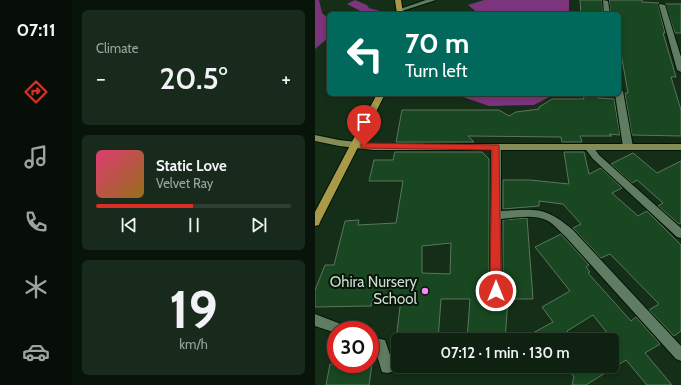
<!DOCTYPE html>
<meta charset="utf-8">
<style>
:root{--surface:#0f2212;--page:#182a1b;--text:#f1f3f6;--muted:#9ba49f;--line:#2f3f32;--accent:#d93025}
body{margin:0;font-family:Cabin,sans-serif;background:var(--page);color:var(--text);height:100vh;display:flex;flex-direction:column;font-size:15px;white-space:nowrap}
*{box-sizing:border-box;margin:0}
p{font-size:13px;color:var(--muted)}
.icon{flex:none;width:22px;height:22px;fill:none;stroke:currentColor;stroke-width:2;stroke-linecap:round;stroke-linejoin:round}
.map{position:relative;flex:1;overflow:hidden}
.drawer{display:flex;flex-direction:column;gap:10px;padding:10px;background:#08130a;width:243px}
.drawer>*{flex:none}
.banner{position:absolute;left:12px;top:12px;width:294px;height:84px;border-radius:6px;box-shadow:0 2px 6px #0003,0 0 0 1px var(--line);background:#00695c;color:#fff;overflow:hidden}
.speed{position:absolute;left:12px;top:321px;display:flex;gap:8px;font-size:20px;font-weight:700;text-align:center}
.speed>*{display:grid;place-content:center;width:52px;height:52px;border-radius:50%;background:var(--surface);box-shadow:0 2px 6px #0003,0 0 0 1px var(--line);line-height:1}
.speed .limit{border:6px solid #d22;background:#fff;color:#111}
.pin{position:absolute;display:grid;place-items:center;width:34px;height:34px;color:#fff;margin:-41px -17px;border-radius:50% 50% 50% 0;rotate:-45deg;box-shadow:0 0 4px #0007}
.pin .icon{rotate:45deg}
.me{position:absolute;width:44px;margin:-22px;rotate:0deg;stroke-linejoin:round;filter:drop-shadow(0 0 3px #0008)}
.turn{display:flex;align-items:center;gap:14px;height:84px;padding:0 12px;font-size:18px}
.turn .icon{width:52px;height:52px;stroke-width:2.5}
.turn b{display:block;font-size:28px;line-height:34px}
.big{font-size:30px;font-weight:600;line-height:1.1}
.drawer .widget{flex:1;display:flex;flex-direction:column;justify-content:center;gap:6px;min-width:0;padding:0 14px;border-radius:6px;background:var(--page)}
.drawer .dial{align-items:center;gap:0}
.dial b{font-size:52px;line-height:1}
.song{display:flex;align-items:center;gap:12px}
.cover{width:48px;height:48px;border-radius:6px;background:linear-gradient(135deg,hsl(340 70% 55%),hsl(40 70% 35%))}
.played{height:4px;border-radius:2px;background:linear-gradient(90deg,var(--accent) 50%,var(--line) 50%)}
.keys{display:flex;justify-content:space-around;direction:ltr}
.heat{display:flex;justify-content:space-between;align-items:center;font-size:22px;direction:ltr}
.trip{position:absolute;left:76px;top:333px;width:228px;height:40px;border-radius:6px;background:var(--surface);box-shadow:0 2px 6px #0003,0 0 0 1px var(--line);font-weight:600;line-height:40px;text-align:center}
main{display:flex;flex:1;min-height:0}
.tabs{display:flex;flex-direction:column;width:72px;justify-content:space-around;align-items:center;background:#060e07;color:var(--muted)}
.tabs .icon{width:28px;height:28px}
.tabs .active{color:var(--accent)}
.tabs b{font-size:18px;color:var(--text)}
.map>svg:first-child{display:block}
</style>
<main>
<nav class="tabs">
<b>07:11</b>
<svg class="icon active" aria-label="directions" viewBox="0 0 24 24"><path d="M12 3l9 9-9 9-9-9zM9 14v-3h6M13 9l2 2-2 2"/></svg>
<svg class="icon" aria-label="music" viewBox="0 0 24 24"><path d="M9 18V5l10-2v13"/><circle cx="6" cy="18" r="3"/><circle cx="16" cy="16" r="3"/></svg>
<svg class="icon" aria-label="phone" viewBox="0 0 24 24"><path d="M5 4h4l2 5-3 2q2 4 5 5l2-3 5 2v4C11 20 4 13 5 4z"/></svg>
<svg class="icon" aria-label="climate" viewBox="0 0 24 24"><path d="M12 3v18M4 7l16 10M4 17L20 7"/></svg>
<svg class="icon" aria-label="car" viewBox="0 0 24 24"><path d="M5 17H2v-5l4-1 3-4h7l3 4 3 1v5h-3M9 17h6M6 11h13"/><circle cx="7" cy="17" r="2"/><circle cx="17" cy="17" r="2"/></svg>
</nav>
<section class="drawer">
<div class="widget"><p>Climate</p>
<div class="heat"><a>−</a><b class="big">20.5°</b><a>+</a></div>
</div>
<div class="widget">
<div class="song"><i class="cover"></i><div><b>Static Love</b><p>Velvet Ray</p></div></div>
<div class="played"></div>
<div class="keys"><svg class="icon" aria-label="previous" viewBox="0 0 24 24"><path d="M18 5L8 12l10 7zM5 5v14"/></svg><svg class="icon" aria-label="pause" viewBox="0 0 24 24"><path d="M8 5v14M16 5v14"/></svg><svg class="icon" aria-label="next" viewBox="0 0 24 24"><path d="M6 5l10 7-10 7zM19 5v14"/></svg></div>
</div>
<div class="widget dial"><b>19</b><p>km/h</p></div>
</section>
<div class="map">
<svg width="366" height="385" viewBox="0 0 366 385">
<rect width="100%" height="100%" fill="#142e18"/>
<g fill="#7c347d">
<path d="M 0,0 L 4,0 L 7,13 L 14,19 L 14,37 L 0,49 Z"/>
<path d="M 40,0 L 52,5 L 54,8 L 69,12 L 69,14 L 51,14 L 32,4 Z"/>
<path d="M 169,0 L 254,0 L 254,14 L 164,14 L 153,5 Z"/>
<path d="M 139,94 L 240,94 L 219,105 L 174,106 Z"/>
</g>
<g fill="#184721" stroke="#5b775d" fill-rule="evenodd">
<path d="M 265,0 L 287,0 L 288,14 L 266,14 Z"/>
<path d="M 294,0 L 327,0 L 327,2 L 344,3 L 343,5 L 350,33 L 348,33 L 361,77 L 356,77 L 366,110 L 366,136 L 317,135 L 311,100 L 310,93 L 313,93 L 304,42 L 304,14 L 296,14 Z"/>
<path d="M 350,4 L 366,4 L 366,33 L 360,33 Z"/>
<path d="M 268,94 L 282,94 L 283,98 L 299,99 L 305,135 L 294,134 L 297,136 L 265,136 L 267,142 L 247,142 L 246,137 L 153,136 L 159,142 L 81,142 L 87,110 L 184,110 L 194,116 L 201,112 L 224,109 L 224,107 L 237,99 L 269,99 Z"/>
<path d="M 80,152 L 167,152 L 174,159 L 174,306 L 177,311 L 185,311 L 188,306 L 188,220 L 212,218 L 218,299 L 193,299 L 190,340 L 152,340 L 155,299 L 126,299 L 123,340 L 81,340 L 86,299 L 58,299 L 56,306 L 0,307 L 0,290 L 10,265 L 19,265 L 30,221 L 44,220 L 43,225 L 81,223 L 88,181 L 54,181 L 59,160 L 78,160 ZM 136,243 L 135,274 L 107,273 L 107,246 Z"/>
<path d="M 249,152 L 269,152 L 274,174 L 286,168 L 307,188 L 297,193 L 323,216 L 332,211 L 366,245 L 366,331 L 359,336 L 334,310 L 344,304 L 295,254 L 286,258 L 258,228 L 266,224 L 248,204 L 224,201 L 224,206 L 188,209 L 188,180 L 215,180 L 254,184 Z"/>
<path d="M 318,153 L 342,173 L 366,161 L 366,223 L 364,224 L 343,206 L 348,203 L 322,180 L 317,183 L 296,164 Z"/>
<path d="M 246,234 L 274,265 L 271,267 L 275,272 L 273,273 L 316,321 L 321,317 L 345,344 L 330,353 L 357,385 L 332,385 L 311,360 L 271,385 L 257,385 L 259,377 L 251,366 L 297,366 L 297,339 L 278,315 L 252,331 L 259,340 L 205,340 L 238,322 L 227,307 L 255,291 L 220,247 Z"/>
<path d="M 15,364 L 57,364 L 54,385 L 11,385 Z"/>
</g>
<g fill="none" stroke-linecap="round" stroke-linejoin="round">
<g stroke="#001503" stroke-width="2">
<g id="lane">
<path d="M 111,0 L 121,0 L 87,11 L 82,10 Z"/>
<path d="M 0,314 L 31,326 L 33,330 L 21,330 L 21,333 L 0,326 Z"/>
<path d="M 55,337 L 70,340 L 79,367 L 77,372 L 72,373 L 67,372 L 60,349 L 55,349 Z"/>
</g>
</g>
<g stroke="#001503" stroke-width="2">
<g id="street">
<path d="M 288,0 L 293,1 L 295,14 L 289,14 Z"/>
<path d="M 345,4 L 350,5 L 366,57 L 366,72 L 362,70 L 344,5 Z"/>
<path d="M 304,89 L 308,91 L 318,147 L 313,150 L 308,147 L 300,94 L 304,94 Z"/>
<path d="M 181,144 L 186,147 L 186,211 C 221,209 230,206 258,230 L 366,346 L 366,361 L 361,359 L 250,236 C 244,231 238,223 231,220 C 218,214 200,218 186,219 L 187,306 L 185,310 L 181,311 L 177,310 L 175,306 L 176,147 Z"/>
<path d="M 274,144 L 277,145 L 284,155 L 366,228 L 366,238 L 362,237 L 278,159 L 269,147 Z"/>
</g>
</g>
<g stroke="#001503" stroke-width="2">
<path id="secondary" d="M 0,135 L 24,140 L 59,144 L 366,144 L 366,150 L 59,150 L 24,146 L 0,141 Z"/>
</g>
<g stroke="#001503" stroke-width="2">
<g id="primary">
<path d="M 80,0 L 86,0 L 88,14 L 82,14 Z"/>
<path d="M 62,94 L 70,94 L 5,222 L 4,225 L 0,226 L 0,212 Z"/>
</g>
</g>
<use href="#lane" fill="#607c62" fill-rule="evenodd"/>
<use href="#street" fill="#607c62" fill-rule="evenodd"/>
<use href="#secondary" fill="#848b56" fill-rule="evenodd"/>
<use href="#primary" fill="#a99949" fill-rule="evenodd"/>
</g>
<path fill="#d93025" stroke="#8d1f18" d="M 49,143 L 184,145 L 186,291 L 185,294 L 177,294 L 175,291 L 177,150 L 46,148 L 46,144 Z"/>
<circle fill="#f38af2" stroke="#081309" stroke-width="1.5" cx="110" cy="291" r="4"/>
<g text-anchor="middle" stroke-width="4" stroke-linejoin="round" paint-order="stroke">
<g font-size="15" fill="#ccdccd" stroke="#081309" text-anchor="end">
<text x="102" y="287">Ohira Nursery<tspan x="102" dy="17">School</tspan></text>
</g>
</g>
</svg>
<div class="speed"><div class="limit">30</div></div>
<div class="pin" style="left:49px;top:146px;background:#d93025"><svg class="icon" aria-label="arrive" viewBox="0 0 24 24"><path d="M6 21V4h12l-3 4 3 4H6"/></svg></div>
<svg class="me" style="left:181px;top:291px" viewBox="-20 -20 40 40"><circle r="17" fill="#d93025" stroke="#fff" stroke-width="3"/><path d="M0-11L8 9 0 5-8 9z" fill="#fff"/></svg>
<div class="trip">07:12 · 1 min · 130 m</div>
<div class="banner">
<div class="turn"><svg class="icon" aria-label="left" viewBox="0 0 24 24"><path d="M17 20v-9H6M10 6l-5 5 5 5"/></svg><div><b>70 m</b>Turn left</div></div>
</div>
</div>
</main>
